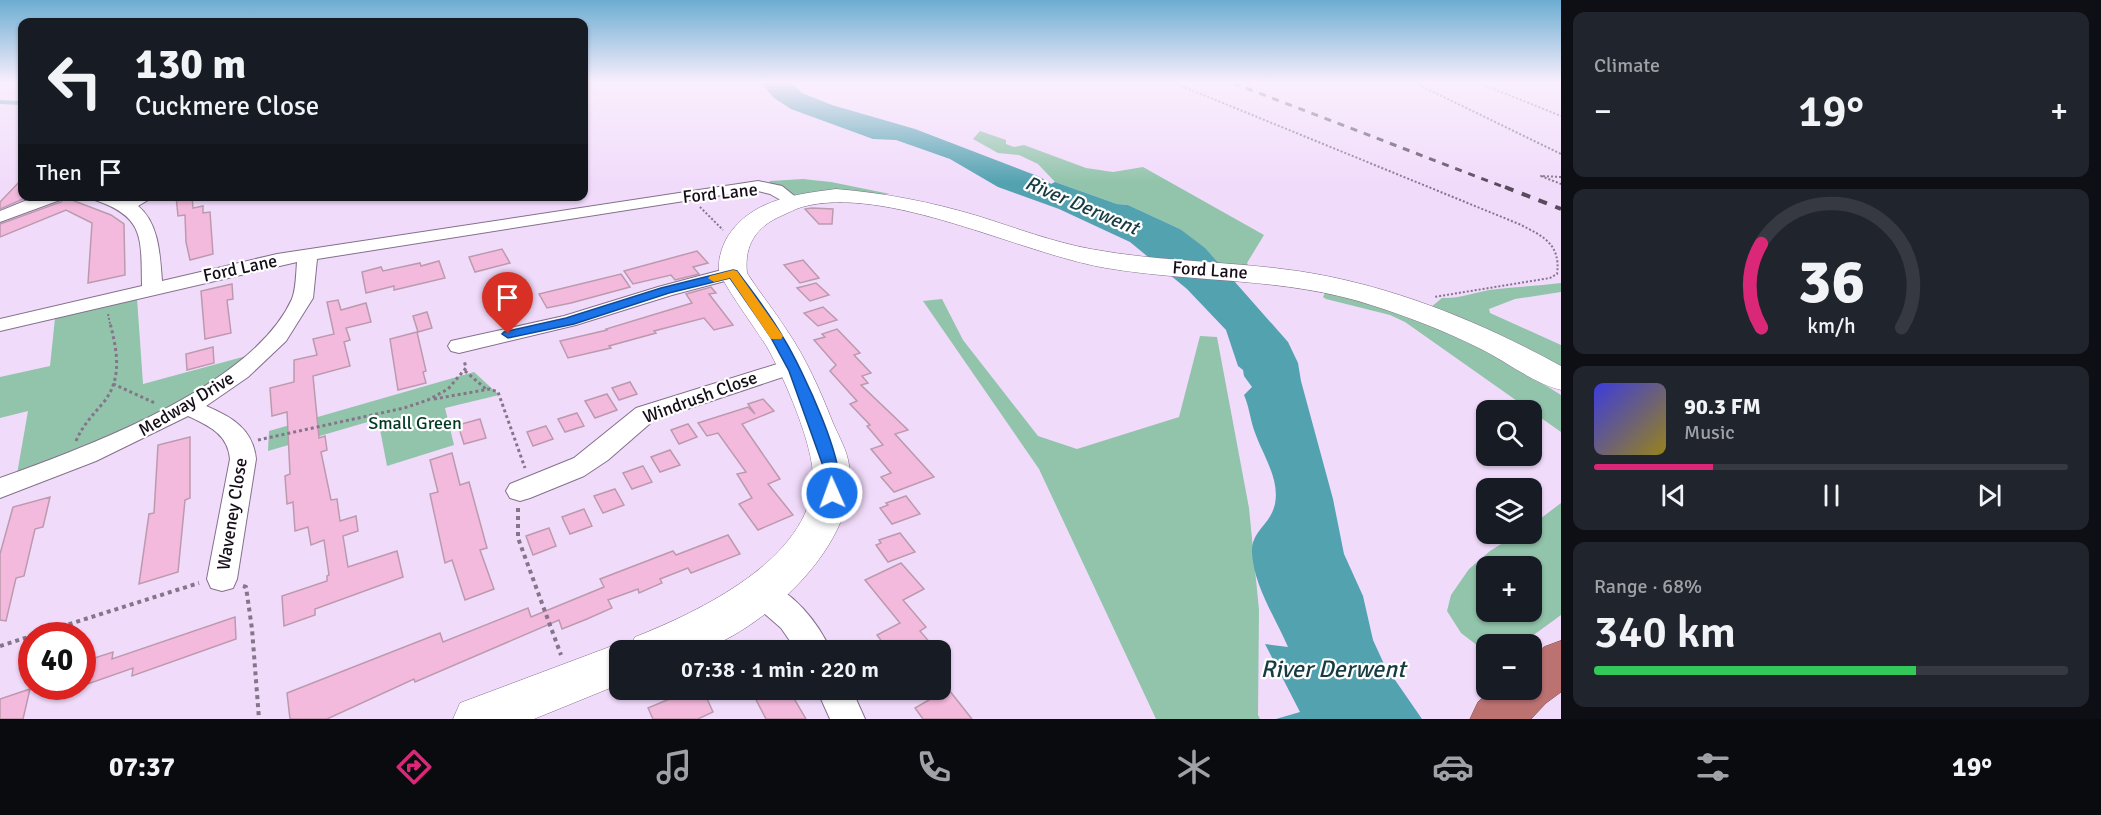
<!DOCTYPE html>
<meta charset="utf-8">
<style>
:root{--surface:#171b24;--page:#20242c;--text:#f1f3f6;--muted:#9ea1a6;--line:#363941;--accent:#db2777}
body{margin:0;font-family:Signika,sans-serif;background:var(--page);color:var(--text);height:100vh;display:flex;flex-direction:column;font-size:22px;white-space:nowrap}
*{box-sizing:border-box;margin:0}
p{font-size:20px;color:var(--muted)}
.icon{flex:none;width:33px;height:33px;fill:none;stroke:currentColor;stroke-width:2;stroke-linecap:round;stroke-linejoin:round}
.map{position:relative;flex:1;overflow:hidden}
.sheet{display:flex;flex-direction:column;gap:12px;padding:12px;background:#0d0f14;width:540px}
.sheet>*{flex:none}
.top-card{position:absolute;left:18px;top:18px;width:570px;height:183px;border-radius:12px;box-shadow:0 2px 4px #0004;background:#171b24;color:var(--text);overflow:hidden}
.tools{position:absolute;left:1476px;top:400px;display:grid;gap:12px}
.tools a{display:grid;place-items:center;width:66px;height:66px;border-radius:12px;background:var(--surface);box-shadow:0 2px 4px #0004;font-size:30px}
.speed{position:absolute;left:18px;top:622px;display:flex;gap:12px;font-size:30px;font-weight:700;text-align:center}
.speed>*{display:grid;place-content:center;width:78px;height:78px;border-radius:50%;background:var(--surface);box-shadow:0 2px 4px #0004;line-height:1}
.speed .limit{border:9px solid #d22;background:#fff;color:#111}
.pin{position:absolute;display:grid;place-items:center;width:51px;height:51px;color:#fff;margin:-62px -26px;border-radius:50% 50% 50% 0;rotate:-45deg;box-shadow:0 0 6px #0007}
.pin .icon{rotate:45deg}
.me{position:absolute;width:66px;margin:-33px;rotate:358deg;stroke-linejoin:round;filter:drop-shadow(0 0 4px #0008)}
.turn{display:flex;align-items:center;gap:21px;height:126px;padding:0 18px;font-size:27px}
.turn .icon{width:78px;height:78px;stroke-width:2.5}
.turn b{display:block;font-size:42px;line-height:51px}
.then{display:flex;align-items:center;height:57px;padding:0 18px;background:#0003;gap:12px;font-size:22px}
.big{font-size:45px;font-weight:600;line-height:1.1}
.sheet .card{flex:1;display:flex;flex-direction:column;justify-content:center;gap:9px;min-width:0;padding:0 21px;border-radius:12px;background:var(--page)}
.sheet .dial{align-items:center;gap:0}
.dial svg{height:156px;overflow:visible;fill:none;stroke:var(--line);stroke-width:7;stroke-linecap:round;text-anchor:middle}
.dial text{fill:var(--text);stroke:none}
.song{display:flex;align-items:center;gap:18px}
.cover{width:72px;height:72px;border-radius:9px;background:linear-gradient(135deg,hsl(240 70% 55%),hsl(50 70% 35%))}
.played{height:6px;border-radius:3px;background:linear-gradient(90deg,var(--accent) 25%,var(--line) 25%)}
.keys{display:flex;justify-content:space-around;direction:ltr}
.heat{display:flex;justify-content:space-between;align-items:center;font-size:33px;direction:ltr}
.charge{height:9px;border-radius:4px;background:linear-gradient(90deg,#34c759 68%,var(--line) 0)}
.trip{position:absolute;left:609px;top:640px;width:342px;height:60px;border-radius:12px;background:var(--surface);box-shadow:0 2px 4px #0004;font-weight:600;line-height:60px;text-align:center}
.tab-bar{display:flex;height:96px;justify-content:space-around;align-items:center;background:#090b0e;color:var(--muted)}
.tab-bar .icon{width:42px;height:42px}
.tab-bar .on{color:var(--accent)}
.tab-bar b{font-size:27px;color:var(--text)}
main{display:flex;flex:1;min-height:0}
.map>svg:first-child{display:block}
</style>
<main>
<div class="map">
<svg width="1561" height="719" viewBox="0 0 1561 719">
<rect width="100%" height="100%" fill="#f1dbfb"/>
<g fill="#91c4aa" fill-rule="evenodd">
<path d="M 980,131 L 1006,140 L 1006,144 L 1014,147 L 1024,145 L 1086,168 L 1113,172 L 1143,167 L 1264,235 L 1247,263 L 1251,270 L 1219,266 L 1180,229 L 1128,205 L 1117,204 L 1055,182 L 1038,164 L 1019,155 L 998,153 L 973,139 Z"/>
<path d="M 803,179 L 831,182 L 890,194 L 807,197 L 794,195 L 769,183 L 770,181 Z"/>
<path d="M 1561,283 L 1561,292 L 1515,299 L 1489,309 L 1490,313 L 1561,345 L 1561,371 L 1431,307 L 1442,298 C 1458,299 1473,293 1489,290 C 1513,287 1537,286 1561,283 Z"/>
<path d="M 1325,293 L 1376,303 L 1487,349 L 1561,395 L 1561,432 L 1405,322 L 1390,315 L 1326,299 L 1323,297 Z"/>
<path d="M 137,298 L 143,384 L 250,355 L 225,377 L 144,425 L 17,474 L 28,411 L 0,418 L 0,377 L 50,366 L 55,318 Z"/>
<path d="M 942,299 L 963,340 L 1038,436 L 1077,449 L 1179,417 L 1200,336 L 1217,337 L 1249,508 L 1259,610 L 1258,715 L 1260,719 L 1156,719 L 1039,469 L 923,301 Z"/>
<path d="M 474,372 L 499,395 L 445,408 L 454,445 L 387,466 L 378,419 L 268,451 L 269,431 Z"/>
<path d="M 1561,503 L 1561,615 L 1520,645 L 1486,645 L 1486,652 L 1461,633 L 1447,611 L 1451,595 L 1469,569 L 1490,551 L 1517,534 L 1532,534 L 1532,525 ZM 1486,567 L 1532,567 L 1532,612 L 1486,612 Z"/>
</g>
<path fill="#53a2b0" d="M 761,83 L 792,83 L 802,93 L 832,105 L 915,129 L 1040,177 L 1051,184 L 1055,182 L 1117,204 L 1128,205 L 1180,229 L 1205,248 L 1288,342 L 1298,363 L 1301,381 L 1333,499 L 1344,554 L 1363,596 L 1373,640 L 1384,664 L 1422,719 L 1276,719 L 1300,712 L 1265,644 L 1288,647 C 1275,617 1254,586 1252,553 C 1251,530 1270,526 1275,504 C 1280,478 1262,454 1254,430 C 1250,418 1249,406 1244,395 L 1252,387 L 1244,376 L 1243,370 L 1238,366 L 1226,330 L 1187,289 L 1130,242 L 1059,209 L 998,187 L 950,159 L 896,140 L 873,139 L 791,109 L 774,98 Z"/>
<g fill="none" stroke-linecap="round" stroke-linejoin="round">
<path stroke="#53a2b0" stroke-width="4" d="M 0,102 L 22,103"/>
</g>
<g fill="#f3badd" stroke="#bc9aae" stroke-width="1.5">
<path d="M 22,179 L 22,196 L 30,196 L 0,209 L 0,202 Z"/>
<path d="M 176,196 L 192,196 L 193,208 L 203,206 L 203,213 L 210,212 L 213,254 L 190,260 L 186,242 L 185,215 L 178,216 Z"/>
<path d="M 64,197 L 111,215 L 124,224 L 125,275 L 88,283 L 92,223 L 66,210 L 0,237 L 0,224 L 61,202 Z"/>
<path d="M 812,208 L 833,209 L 832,224 L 819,224 L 805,209 Z"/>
<path d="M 502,249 L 510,263 L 475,272 L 469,257 Z"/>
<path d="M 697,251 L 708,263 L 693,267 L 699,274 L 675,280 L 671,275 L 633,284 L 624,271 Z"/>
<path d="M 803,260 L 819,278 L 800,283 L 784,265 Z"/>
<path d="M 439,261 L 445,278 L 394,290 L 394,286 L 366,293 L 362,272 L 381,267 L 383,271 L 420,263 L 421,266 Z"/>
<path d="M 621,274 L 630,287 L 571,303 L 547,308 L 539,294 Z"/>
<path d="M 816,283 L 829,295 L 810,301 L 797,288 Z"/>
<path d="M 232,284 L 233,299 L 227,300 L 231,333 L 205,339 L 201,291 Z"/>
<path d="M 711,287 L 716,293 L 709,294 L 733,325 L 714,330 L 704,318 L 654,331 L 656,333 L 609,346 L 611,348 L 568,358 L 560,341 L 607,330 L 606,329 L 692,303 L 686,294 Z"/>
<path d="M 338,300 L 341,310 L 366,303 L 371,322 L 346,328 L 350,340 L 344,342 L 350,366 L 313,376 L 319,438 L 325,436 L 327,450 L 321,452 L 331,500 L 337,499 L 340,521 L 356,516 L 358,531 L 343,536 L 348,567 L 397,551 L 403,577 L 315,609 L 315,615 L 284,626 L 282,596 L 327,581 L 327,576 L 329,575 L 324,540 L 311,545 L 308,527 L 295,531 L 293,502 L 287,504 L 285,476 L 290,474 L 287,412 L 272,416 L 270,388 L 294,382 L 294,360 L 317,355 L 313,339 L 334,334 L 327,302 Z"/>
<path d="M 823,307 L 837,320 L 818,326 L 804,313 Z"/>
<path d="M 427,312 L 432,328 L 418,332 L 413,316 Z"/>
<path d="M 837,329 L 860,353 L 854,355 L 871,373 L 862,376 L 868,383 L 861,385 L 908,430 L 895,434 L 934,477 L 894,492 L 881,477 L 891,473 L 871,449 L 883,445 L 867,426 L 870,425 L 850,404 L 857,401 L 830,371 L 836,365 L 814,340 L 825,337 L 822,334 Z"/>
<path d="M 417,332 L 426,371 L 423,372 L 426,383 L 398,390 L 390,339 Z"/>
<path d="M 213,347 L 214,363 L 187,370 L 186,354 Z"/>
<path d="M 630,382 L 637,394 L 619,400 L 612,388 Z"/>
<path d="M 607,394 L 617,410 L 595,418 L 585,401 Z"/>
<path d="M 763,399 L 774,411 L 742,424 L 780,479 L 768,484 L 793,515 L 758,530 L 739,504 L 752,498 L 737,474 L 746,472 L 718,433 L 707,436 L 698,423 L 748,407 L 755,414 L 748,404 Z"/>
<path d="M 577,413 L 584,426 L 565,432 L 558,419 Z"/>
<path d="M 480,419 L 486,438 L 464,444 L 458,425 Z"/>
<path d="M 688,424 L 697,437 L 679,444 L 671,430 Z"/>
<path d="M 546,426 L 553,439 L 533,446 L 527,432 Z"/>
<path d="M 190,437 L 190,498 L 185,500 L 178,572 L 139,584 L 149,514 L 154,513 L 158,445 Z"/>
<path d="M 670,450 L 680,465 L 660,472 L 651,457 Z"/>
<path d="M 452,453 L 460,485 L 469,482 L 487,548 L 480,550 L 494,589 L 465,600 L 452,560 L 445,563 L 430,494 L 438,492 L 430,460 Z"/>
<path d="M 643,466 L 652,482 L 632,489 L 623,473 Z"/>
<path d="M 615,489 L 624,505 L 603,513 L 594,496 Z"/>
<path d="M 906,496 L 920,514 L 892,524 L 880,508 L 888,505 L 886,503 Z"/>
<path d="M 50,497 L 43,527 L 35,529 L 24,576 L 16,578 L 6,621 L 0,620 L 0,554 L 13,507 Z"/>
<path d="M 584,509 L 592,526 L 570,534 L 562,517 Z"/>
<path d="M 549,528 L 556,546 L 533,555 L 526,536 Z"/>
<path d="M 900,533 L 915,552 L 888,562 L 876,545 L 881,543 L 879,540 Z"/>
<path d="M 728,535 L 740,554 L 691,573 L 688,568 L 660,579 L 662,583 L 639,593 L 638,589 L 608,600 L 612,608 L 587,619 L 562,629 L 559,620 L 415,682 L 414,679 L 327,719 L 290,719 L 287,693 L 440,633 L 443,642 L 528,608 L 531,617 L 604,587 L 600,579 L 673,551 L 676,555 Z"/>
<path d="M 901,563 L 924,589 L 903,600 L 926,627 L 920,631 L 937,651 L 889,651 L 877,635 L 900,623 L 865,580 Z"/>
<path d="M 235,617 L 236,639 L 132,676 L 133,668 L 82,686 L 82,662 L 113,652 L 112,659 Z"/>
<path d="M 30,689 L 23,719 L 0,719 L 0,699 Z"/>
<path d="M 691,690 L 703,690 L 713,712 L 698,719 L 653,719 L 648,708 Z"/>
<path d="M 751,690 L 789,690 L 806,719 L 766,719 Z"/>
<path d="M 921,690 L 949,690 L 972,719 L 923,719 L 915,708 L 929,700 Z"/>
</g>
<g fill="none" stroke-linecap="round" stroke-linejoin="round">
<g stroke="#84708c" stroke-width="2">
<g id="street">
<path d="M 758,181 L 782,186 L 802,202 L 799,206 L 793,207 L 770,194 L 758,191 L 735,193 L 317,259 L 313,298 L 286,341 L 248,377 L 206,406 C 232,417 253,429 256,459 L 237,579 L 233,588 L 222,591 L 211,588 L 207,579 L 230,459 C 228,434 209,426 188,416 L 96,461 L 0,498 L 0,478 C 85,448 253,386 292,299 C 296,289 296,274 297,262 L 0,331 L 0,319 L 142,286 C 141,238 145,217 95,200 L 93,196 L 119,196 L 125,199 L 155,196 L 138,206 C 159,223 160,255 162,281 L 277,254 Z"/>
<path d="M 37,196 L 62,196 L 60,200 L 0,222 L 0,211 Z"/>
<path d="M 733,267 L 740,269 L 743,273 L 740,277 L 672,295 L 576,325 L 459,353 L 451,351 L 448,346 L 451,341 L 564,316 L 658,287 Z"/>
<path d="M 793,359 L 801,361 L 804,366 L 801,371 L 654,420 L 608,460 L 584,476 L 530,498 L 520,501 L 510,498 L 506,491 L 510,484 L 574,458 L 636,408 Z"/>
<path d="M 762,580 C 793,591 818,622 831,651 L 797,651 L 781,628 L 751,602 L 747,593 L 751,584 Z"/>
<path d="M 817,690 L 852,690 L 865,719 L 830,719 Z"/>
</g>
</g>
<g stroke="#84708c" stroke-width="1">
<path id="secondary" d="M 836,189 C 885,193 931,202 978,216 C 1016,228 1053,242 1091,249 C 1160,262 1230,261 1298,271 C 1391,285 1479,321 1561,366 L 1561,390 C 1533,383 1507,362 1481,349 C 1445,331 1409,317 1371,305 C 1285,277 1195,283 1106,268 C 1019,253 886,184 802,207 C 795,209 788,213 781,216 C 756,227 744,245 747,273 C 759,292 774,310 786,329 C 806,358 820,390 833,423 C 839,437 847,450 849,465 C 861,541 767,627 702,650 C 688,655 637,651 620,651 L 620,684 L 534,719 L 453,719 L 460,703 L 620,643 L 630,646 L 635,637 C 698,612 811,559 813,479 C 814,446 784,377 767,347 C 758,332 721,282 719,270 C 718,259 722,246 728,236 C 752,199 797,194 836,189 Z"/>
</g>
<g stroke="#824f52" stroke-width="1">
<path id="highway" d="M 1561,641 L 1561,692 L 1546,703 L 1531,719 L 1470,719 L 1478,702 L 1491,690 L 1532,690 L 1532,657 L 1544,647 Z"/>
</g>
<g stroke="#84758a" stroke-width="2" stroke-dasharray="2 2" stroke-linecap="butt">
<path d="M 1174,83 L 1519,224 C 1543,236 1561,244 1557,274 L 1550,278 L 1434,297"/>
<path d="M 1415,83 L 1561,154"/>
<path d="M 1479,83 L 1561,116"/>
<path d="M 1561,177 L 1541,176 L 1561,184"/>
<path d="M 700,207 L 723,230"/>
<path d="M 108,314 L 110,324"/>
</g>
<g stroke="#84758a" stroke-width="3" stroke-dasharray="3 3" stroke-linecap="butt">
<path d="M 465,371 L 486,389"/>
<path d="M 113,384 L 155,403"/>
<path d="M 434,399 L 490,389 L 498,392 L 525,468"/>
<path d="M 258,440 L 404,408 L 428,400 L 448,389 L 466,368 L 464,360"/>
<path d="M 76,441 C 83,425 92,416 103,403 C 123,379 117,350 110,323"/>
</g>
<g stroke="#84758a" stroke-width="4" stroke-dasharray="4 4" stroke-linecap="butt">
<path d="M 518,508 L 518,538 L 561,655"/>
<path d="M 243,586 L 246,587 L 252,629 L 259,719"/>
<path d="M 0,646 L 199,583"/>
</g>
<use href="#street" fill="#fff" fill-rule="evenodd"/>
<use href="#secondary" fill="#fff" fill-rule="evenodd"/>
<use href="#highway" fill="#bd7272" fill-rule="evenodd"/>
<path stroke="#574b5c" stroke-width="3" stroke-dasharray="7 7" stroke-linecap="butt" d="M 1233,83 L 1509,189"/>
<path stroke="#574b5c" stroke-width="4" stroke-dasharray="9 9" stroke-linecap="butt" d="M 1505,187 L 1561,209"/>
</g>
<linearGradient id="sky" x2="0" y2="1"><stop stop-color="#6cadd2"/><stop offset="0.45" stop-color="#f9effd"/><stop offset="1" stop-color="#f9effd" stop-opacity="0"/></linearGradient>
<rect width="1561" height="183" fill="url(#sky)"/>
<path fill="#1a73e8" stroke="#114b97" stroke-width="1.5" d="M 733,270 L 737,271 C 753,293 771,315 784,339 C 800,365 852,472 837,497 L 826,497 L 823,493 L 823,466 L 789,371 L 770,336 L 730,278 L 669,293 L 574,324 L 508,338 L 502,334 L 504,332 L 566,318 L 661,288 Z"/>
<path fill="#f59e0b" d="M 733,270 L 737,271 L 783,336 L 781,339 L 771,339 L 730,278 L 714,282 L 708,278 L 710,276 Z"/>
<g text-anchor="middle" stroke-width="4.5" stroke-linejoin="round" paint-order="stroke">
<g font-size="18" fill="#150d18" stroke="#fff">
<text transform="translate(720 193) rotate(-6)" y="6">Ford Lane</text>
<text transform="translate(240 268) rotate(-12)" y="6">Ford Lane</text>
<text transform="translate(1210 270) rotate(4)" y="6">Ford Lane</text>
<text transform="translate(700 397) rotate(-20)" y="6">Windrush Close</text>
<text transform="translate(186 404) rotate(-31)" y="6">Medway Drive</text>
<text transform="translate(232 514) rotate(-81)" y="6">Waveney Close</text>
</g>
<g font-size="18" fill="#003924" stroke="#fff">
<text x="415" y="429">Small Green</text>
</g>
<g font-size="20" font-style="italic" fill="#163c42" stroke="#fff">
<text transform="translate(1082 205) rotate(23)" y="7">River Derwent</text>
</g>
<g font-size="24" font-style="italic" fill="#163c42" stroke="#fff">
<text x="1333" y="677">River Derwent</text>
</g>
</g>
</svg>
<div class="tools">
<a><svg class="icon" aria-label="search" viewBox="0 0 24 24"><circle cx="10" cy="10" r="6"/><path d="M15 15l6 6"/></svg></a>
<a><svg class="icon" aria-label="layers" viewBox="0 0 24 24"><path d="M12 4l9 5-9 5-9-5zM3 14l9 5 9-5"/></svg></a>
<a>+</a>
<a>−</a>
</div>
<div class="speed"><div class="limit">40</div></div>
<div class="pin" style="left:508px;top:334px;background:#d93025"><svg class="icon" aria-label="arrive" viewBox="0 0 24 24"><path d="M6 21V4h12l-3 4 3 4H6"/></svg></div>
<svg class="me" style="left:832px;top:493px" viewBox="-20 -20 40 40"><circle r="17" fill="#1a73e8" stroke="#fff" stroke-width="3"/><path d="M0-11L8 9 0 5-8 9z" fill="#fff"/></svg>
<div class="trip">07:38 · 1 min · 220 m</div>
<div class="top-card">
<div class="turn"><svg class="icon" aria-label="left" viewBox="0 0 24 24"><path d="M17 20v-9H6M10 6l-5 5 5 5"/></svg><div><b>130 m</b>Cuckmere Close</div></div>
<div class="then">Then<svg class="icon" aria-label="arrive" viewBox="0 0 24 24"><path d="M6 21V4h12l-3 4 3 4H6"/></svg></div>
</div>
</div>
<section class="sheet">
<div class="card"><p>Climate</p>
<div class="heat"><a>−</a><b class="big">19°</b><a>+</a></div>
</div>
<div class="card dial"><svg viewBox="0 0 100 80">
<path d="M14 69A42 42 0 1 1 86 69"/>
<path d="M14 69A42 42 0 0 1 14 26" stroke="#db2777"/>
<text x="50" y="56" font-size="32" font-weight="700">36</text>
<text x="50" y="72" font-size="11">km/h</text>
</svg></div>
<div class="card">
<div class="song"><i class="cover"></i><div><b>90.3 FM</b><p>Music</p></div></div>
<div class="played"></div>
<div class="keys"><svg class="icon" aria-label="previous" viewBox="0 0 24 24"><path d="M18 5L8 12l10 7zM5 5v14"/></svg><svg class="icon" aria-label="pause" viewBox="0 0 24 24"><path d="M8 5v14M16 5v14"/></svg><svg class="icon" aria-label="next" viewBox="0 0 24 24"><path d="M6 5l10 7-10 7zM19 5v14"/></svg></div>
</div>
<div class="card"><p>Range · 68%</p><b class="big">340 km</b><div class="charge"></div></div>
</section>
</main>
<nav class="tab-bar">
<b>07:37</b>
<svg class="icon on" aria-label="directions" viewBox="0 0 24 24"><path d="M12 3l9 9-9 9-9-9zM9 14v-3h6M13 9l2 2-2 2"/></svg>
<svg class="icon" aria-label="music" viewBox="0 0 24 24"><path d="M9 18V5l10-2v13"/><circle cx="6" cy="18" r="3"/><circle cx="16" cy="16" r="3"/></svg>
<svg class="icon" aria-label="phone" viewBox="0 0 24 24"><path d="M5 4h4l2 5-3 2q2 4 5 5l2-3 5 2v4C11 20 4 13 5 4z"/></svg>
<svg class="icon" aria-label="climate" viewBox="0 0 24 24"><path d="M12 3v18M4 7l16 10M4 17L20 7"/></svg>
<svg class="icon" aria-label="car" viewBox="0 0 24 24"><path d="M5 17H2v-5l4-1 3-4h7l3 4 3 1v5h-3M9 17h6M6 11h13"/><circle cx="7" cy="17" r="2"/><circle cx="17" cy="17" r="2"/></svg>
<svg class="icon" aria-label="filters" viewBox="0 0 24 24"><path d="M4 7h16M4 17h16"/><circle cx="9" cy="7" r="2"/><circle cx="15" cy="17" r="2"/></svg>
<b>19°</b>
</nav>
